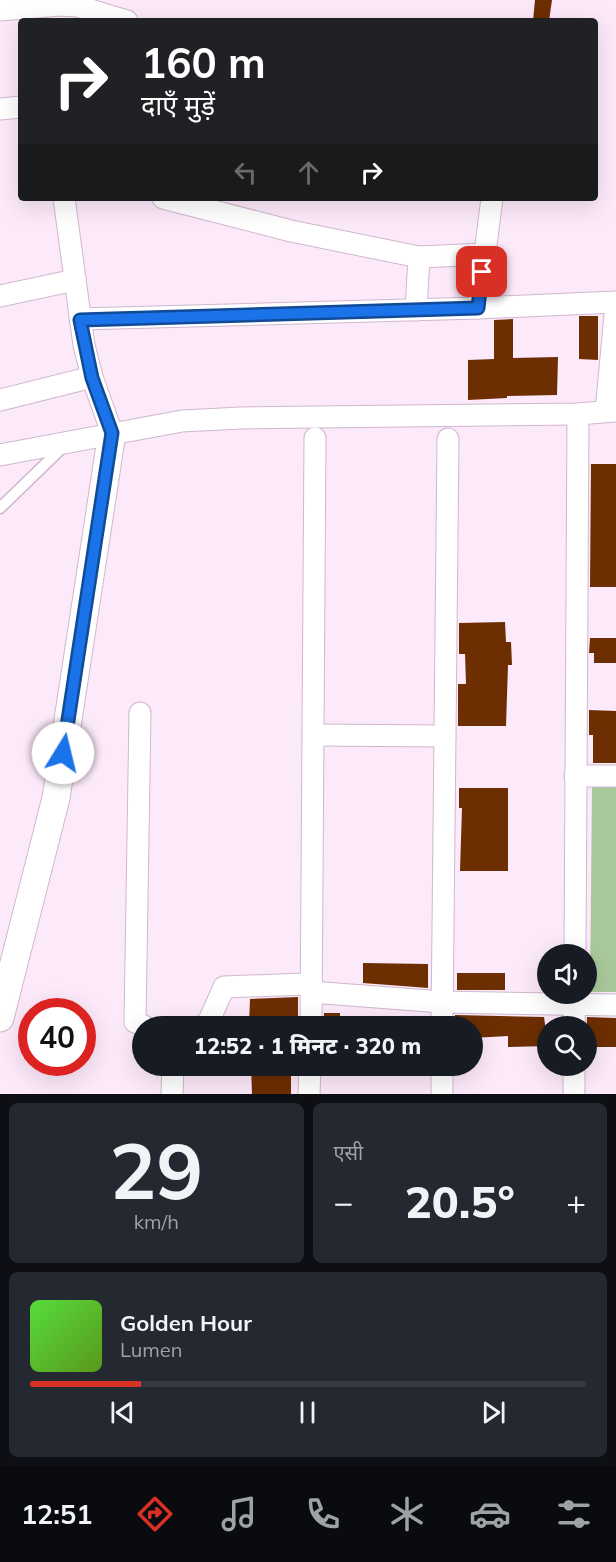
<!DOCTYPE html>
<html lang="hi">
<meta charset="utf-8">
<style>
:root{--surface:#171b24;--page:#242831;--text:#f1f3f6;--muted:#9ea1a6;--line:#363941;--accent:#d93025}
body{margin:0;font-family:Mulish,"Noto Sans Devanagari",sans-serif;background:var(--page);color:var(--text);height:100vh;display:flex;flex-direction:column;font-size:22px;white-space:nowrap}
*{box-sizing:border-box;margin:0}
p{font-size:20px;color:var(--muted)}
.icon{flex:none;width:33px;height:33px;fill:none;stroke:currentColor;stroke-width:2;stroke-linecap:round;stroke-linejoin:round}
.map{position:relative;height:1094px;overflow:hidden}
.details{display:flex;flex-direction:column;gap:9px;padding:9px;background:#0d0f14;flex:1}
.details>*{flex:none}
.hud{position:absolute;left:18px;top:18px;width:580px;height:183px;border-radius:6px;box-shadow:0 6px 24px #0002;background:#202124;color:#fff;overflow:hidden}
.buttons{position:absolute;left:537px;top:944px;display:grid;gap:12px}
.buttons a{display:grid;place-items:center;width:60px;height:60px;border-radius:50%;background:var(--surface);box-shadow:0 6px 24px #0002;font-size:30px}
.speed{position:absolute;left:18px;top:998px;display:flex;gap:12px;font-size:30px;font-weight:700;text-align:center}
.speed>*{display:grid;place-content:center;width:78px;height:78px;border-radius:50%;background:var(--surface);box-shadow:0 6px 24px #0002;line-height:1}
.speed .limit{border:9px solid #d22;background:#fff;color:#111}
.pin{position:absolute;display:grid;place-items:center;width:51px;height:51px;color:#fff;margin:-26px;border-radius:12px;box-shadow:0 3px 9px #0006}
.me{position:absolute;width:66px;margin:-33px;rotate:9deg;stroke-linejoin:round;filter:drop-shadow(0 0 4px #0008)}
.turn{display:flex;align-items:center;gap:21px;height:126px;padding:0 24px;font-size:27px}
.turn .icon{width:78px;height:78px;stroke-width:2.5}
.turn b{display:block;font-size:42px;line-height:51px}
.lanes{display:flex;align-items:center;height:57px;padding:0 24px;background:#0003;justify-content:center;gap:30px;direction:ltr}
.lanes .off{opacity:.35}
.big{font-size:45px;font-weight:800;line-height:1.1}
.details .widget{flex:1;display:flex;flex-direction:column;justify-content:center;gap:9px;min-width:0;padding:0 21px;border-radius:9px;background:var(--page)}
.details .dial{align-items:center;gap:0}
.dial b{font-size:78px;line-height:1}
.song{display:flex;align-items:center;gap:18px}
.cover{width:72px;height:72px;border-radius:9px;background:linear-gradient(135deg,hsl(110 70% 55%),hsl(90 70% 35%))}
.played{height:6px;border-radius:3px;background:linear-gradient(90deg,var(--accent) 20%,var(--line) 20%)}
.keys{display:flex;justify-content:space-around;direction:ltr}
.heat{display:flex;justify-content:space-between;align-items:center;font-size:33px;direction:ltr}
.details .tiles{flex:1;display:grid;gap:9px;grid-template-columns:1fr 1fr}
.widget:last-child{grid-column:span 2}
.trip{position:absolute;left:132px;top:1016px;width:351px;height:60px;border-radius:30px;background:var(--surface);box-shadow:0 6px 24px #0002;font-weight:800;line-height:60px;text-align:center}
.menu{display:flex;height:96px;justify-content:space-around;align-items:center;background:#090b0e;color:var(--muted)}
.menu .icon{width:42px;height:42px}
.menu .active{color:var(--accent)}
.menu b{font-size:27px;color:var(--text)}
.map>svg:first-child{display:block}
</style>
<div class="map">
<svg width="616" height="1094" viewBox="0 0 616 1094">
<rect width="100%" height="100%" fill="#fce9fa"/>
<path fill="#aac99a" d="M 592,787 L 616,787 L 616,992 L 590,992 Z"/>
<g fill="#6d2e02">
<path d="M 535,0 L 552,0 L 549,21 L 533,21 Z"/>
<path d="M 579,316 L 598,316 L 598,360 L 579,359 Z"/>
<path d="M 513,319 L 513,358 L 558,357 L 557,395 L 507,396 L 507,398 L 468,400 L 468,360 L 494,359 L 494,320 Z"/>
<path d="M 591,464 L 616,464 L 616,587 L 590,587 Z"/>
<path d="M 505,622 L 506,642 L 511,642 L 512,665 L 508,665 L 506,726 L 458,726 L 458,684 L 466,684 L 465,654 L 459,654 L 459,623 Z"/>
<path d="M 590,638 L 616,638 L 616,663 L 594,663 L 594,653 L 589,653 Z"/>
<path d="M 589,710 L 616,711 L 616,763 L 593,763 L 593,735 L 589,735 Z"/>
<path d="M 459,788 L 508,788 L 508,871 L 460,871 L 462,808 L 459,808 Z"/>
<path d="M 363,963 L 428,964 L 428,988 L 363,983 Z"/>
<rect x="457" y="973" width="48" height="17"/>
<path d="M 298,997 L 298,1026 L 249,1026 L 250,999 Z"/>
<rect x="324" y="1013" width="16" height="13"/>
<path d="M 455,1015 L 544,1017 L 548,1046 L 508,1047 L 508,1036 L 472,1038 L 472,1026 L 455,1026 Z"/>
<path d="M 587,1017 L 616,1018 L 616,1047 L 586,1047 Z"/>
<path d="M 251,1065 L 291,1065 L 291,1094 L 252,1094 Z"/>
</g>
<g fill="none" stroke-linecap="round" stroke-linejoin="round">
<g stroke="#cfb8cd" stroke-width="13">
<path id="service" d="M 0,508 L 65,445"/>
</g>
<g stroke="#cfb8cd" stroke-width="23">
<g id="minor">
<path d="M 0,10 L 60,5 L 77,6 L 127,21"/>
<path d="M 0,109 L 21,107"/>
<path d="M 64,198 L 84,345 L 92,377 L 112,433"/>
<path d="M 163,198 L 291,231 L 419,257 L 485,254"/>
<path d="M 0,296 L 75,280"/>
<path d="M 478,308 L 492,198"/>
<path d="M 416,310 L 419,257"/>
<path d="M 80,319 L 478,308 L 616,302"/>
<path d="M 0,400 L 92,377"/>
<path d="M 606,411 L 616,305"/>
<path d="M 0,455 L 182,421 L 241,418 L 578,414 L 616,411"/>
<path d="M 140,713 L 135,1022 L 144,1026"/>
<path d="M 313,735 L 445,736"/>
<path d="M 575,776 L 616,776"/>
<path d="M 575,954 L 578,414"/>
<path d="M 311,992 L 442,1002 L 616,1005"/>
<path d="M 202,1026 L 208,1023 L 224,987 L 305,984"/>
<path d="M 311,1026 L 315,438"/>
<path d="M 442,1026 L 448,439"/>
<path d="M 574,1026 L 575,993"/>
<path d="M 442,1065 L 442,1094"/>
<path d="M 172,1094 L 173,1065"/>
<path d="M 309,1094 L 310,1065"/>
<path d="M 574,1094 L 574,1065"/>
</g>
</g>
<g stroke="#cfb8cd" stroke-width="29">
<path id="tertiary" d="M 0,1018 L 56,798 L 112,433"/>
</g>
<use href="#service" stroke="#fff" stroke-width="10"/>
<use href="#minor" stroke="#fff" stroke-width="21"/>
<use href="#tertiary" stroke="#fff" stroke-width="27"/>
</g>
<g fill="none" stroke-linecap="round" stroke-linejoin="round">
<g stroke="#114b97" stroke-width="15">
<path id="route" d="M 63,753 L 112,433 L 92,378 L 80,320 L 478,308 L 482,272"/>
</g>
<use href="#route" stroke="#1a73e8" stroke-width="10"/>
</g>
</svg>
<div class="buttons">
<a><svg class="icon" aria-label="sound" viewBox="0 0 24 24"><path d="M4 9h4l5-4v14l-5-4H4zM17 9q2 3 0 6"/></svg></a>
<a><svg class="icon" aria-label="search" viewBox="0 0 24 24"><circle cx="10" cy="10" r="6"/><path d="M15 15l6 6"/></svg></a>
</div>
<div class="speed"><div class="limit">40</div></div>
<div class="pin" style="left:482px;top:272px;background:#d93025"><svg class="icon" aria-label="arrive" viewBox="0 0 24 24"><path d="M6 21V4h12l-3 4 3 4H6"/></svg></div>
<svg class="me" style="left:63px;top:753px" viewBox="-20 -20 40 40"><circle r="19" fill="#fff"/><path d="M0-13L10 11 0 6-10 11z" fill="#1a73e8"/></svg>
<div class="trip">12:52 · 1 मिनट · 320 m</div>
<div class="hud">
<div class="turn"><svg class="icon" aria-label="right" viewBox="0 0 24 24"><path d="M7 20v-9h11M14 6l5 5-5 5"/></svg><div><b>160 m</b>दाएँ मुड़ें</div></div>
<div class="lanes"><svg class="icon off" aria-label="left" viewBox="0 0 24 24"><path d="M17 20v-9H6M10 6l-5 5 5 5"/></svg><svg class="icon off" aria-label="ahead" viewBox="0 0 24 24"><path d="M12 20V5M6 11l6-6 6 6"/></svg><svg class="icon" aria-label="right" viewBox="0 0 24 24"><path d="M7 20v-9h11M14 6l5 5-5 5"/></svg></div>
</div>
</div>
<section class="details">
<div class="tiles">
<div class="widget dial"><b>29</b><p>km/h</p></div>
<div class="widget"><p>एसी</p>
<div class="heat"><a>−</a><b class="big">20.5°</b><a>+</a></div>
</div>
<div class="widget">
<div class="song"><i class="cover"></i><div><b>Golden Hour</b><p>Lumen</p></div></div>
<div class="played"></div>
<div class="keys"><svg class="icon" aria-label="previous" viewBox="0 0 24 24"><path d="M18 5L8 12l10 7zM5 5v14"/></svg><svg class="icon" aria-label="pause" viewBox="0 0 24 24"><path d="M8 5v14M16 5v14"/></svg><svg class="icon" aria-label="next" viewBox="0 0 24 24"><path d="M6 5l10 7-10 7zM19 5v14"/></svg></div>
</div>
</div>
</section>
<nav class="menu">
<b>12:51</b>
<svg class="icon active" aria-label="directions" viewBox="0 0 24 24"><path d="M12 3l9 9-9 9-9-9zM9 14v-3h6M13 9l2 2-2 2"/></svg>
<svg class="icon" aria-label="music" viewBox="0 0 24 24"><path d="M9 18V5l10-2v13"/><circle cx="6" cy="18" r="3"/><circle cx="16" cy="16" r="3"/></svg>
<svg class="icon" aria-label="phone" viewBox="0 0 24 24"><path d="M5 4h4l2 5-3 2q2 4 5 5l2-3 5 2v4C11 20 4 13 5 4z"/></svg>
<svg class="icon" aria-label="climate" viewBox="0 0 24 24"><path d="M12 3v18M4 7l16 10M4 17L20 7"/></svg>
<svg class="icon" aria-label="car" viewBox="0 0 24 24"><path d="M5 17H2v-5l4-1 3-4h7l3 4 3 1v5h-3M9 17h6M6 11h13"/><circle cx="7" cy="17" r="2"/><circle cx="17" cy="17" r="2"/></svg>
<svg class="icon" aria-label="filters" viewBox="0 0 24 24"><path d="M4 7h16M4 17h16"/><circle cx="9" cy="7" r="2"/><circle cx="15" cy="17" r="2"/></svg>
</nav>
